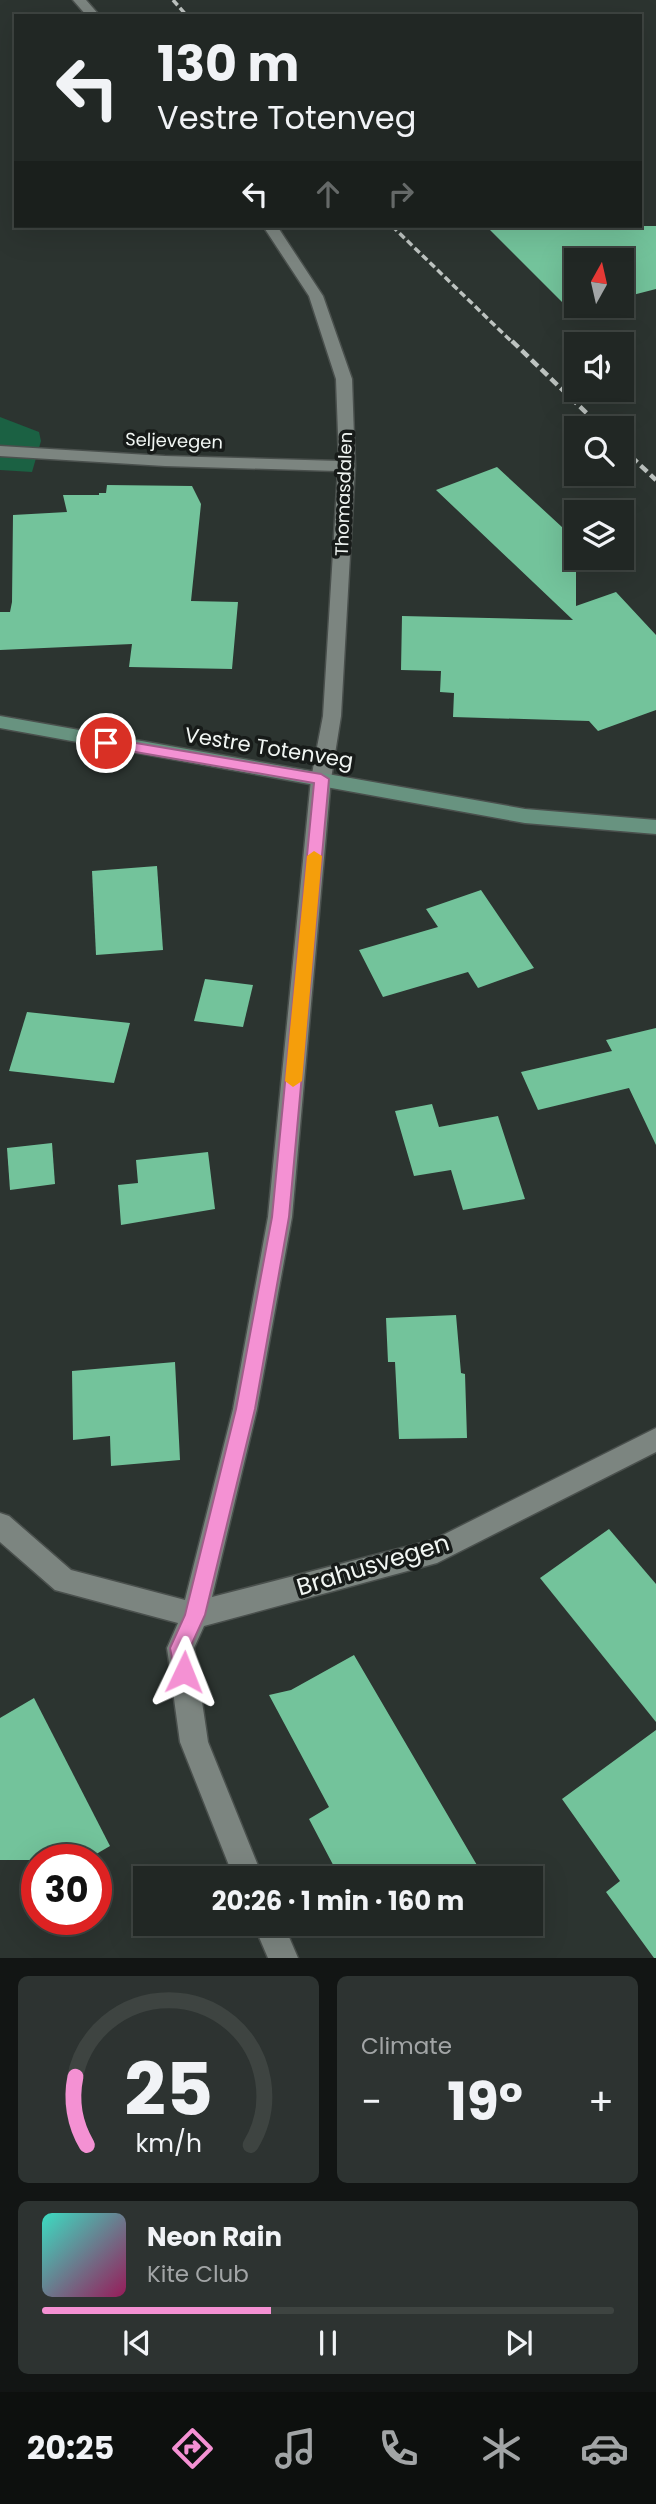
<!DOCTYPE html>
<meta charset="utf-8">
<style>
:root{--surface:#212724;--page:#2d3331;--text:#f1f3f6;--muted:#a2a5a6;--line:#3e4441;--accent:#f491d3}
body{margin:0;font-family:Poppins,sans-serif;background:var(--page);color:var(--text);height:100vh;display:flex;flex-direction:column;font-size:26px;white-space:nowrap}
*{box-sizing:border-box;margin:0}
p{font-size:23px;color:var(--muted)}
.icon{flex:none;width:38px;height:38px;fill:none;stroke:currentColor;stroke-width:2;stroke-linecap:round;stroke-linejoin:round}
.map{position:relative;height:1958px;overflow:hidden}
.details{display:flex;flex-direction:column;gap:18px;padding:18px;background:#121514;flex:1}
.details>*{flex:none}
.hud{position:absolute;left:14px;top:14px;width:628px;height:214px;border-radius:0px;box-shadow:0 7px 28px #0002,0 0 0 2px var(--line);background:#212724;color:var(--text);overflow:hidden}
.needle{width:46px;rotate:8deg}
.buttons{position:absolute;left:564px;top:248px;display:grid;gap:14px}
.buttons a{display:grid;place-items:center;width:70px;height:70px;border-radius:0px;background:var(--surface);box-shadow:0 7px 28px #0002,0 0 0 2px var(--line);font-size:35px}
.speed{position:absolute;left:21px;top:1844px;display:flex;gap:14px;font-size:35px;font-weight:700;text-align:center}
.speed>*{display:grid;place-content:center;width:91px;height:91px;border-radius:50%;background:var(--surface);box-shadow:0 7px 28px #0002,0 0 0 2px var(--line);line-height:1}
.speed .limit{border:10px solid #d22;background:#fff;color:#111}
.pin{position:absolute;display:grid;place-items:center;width:60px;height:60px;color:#fff;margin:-30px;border:4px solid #fff;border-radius:50%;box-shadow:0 2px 7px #0007}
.me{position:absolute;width:77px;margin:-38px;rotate:2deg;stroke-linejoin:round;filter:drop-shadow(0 0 5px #0008)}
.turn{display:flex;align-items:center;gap:24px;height:147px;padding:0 28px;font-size:32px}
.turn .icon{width:91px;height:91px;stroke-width:2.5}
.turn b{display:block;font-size:49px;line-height:60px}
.lanes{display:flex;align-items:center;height:66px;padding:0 28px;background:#0003;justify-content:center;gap:35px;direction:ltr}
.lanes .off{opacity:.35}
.big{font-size:52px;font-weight:700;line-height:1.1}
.details .widget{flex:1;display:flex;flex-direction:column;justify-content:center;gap:10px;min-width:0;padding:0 24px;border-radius:10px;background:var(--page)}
.details .dial{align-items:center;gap:0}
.dial svg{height:182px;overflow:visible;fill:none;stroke:var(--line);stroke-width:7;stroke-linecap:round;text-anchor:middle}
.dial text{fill:var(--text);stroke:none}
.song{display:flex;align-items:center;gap:21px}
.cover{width:84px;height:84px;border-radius:10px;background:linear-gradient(135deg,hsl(170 70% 55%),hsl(330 70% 35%))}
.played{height:7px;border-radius:4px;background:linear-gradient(90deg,var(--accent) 40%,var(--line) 40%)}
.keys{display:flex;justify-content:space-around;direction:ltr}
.heat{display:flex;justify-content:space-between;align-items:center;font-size:38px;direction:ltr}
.details .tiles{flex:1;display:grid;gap:18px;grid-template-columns:1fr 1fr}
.widget:last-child{grid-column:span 2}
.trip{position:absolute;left:133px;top:1866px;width:410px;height:70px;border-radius:0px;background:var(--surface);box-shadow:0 7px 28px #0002,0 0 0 2px var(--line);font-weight:700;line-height:70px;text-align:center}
.dock{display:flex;height:112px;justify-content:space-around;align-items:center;background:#0d100e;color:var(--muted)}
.dock .icon{width:49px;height:49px}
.dock .selected{color:var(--accent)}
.dock b{font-size:32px;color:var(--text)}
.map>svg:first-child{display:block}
</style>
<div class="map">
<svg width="656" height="1958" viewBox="0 0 656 1958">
<rect width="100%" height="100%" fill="#2c3430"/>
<path fill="#1b6143" d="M 0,417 L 39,432 L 41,441 L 32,472 L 0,470 Z"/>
<g fill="#73c39b">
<path d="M 486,226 L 656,226 L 656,289 L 621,298 L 621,261 L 576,261 L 576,306 L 592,306 L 572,312 Z"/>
<path d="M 497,467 L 576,540 L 576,606 L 616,592 L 656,635 L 656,710 L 598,731 L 589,721 L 453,717 L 454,693 L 440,692 L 441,671 L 401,670 L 402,616 L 573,620 L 436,490 Z"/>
<path d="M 107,485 L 192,486 L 201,504 L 191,601 L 238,602 L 232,669 L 129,667 L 132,644 L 0,650 L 0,612 L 10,612 L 12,602 L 13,515 L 67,512 L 63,495 L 99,495 L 99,493 L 106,493 Z"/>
<path d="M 157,866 L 163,950 L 96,955 L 92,871 Z"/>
<path d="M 481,890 L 534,968 L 478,988 L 468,972 L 383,997 L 359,950 L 438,927 L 426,909 Z"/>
<path d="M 205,979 L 253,985 L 243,1027 L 194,1021 Z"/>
<path d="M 27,1012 L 130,1023 L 114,1083 L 9,1071 Z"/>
<path d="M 656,1028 L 656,1145 L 629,1088 L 538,1110 L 521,1072 L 612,1051 L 606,1040 Z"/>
<path d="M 432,1104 L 439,1127 L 498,1116 L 525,1199 L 463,1210 L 451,1170 L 414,1176 L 395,1111 Z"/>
<path d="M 52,1143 L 55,1184 L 10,1190 L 7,1148 Z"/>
<path d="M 208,1152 L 215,1209 L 121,1225 L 118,1185 L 138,1183 L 136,1160 Z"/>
<path d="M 456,1315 L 461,1373 L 465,1374 L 467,1438 L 399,1439 L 395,1362 L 388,1362 L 386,1318 Z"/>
<path d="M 175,1362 L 180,1460 L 111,1466 L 110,1436 L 73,1440 L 72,1371 Z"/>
<path d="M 609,1529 L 656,1584 L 656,1722 L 540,1578 Z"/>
<path d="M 354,1655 L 481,1872 L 472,1878 L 340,1878 L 309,1819 L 329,1807 L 269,1695 L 291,1690 Z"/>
<path d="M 34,1698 L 110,1846 L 86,1860 L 0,1860 L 0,1718 Z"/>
<path d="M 656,1730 L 656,1958 L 654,1958 L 606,1892 L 620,1881 L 562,1799 Z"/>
</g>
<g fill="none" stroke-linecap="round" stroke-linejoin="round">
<g stroke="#4a504d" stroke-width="3">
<g id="street">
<path d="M 73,0 L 86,0 L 100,16 L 87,16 Z"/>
<path d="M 263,226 L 277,226 L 323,296 L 352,379 L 355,466 L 341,716 L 331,779 L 292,1217 L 257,1409 L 212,1597 L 433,1540 L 656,1428 L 656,1452 L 437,1563 L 204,1626 L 194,1648 L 208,1742 L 263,1878 L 234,1878 L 180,1742 L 167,1648 L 178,1623 L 55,1590 L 0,1542 L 0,1513 L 9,1516 L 71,1570 L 185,1600 L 233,1409 L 268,1217 L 311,779 L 323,716 L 338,471 L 165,466 L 0,456 L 0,446 L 165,456 L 339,461 L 336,379 L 309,296 Z"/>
<path d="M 253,1923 L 283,1923 L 298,1958 L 268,1958 Z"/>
</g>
</g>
<g stroke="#4a504d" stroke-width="3">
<path id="secondary" d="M 0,716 L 525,809 L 656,820 L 656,834 L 525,823 L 0,728 Z"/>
</g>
<use href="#street" fill="#7c8580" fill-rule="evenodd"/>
<use href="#secondary" fill="#689380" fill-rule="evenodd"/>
<g stroke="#bdc3c0" stroke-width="3.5" stroke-dasharray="7 3.5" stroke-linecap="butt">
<path d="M 173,0 L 187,16"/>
<path d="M 392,226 L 513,343"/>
</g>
<g stroke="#bdc3c0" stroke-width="4.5" stroke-dasharray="9 4.5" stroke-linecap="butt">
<path d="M 512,341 L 603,429"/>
<path d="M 621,447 L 656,480"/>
</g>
</g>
<path fill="#f491d3" stroke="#9f5e89" stroke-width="2" d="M 106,738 L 321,774 L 329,779 L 289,1217 L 255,1409 L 205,1615 L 190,1648 L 194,1672 L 191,1679 L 184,1682 L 176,1679 L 170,1648 L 185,1615 L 236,1409 L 272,1217 L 314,783 L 101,746 L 99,743 Z"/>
<path fill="#f59e0b" d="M 314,851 L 322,856 L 302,1081 L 293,1087 L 285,1081 L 307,856 Z"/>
<g text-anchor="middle" stroke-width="7" stroke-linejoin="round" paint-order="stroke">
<g font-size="18" fill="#f1f6f3" stroke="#171b19">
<text transform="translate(174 441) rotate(2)" y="6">Seljevegen</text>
<text transform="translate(344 494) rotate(-88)" y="6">Thomasdalen</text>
</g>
<g font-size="21" fill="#f1f6f3" stroke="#171b19">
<text transform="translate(269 748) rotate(9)" y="7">Vestre Totenveg</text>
</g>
<g font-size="24" fill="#f1f6f3" stroke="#171b19">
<text transform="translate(373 1565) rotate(-17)" y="8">Brahusvegen</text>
</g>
</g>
</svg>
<div class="buttons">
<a><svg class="needle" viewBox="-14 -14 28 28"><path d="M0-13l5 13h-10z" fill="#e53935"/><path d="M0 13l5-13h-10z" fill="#a2a5a6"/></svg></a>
<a><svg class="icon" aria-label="sound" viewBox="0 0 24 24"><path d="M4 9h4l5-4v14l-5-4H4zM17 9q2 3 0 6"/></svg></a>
<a><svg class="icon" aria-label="search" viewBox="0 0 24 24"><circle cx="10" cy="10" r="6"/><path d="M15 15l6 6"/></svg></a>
<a><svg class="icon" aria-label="layers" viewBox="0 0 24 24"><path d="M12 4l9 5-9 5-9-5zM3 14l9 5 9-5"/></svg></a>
</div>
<div class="speed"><div class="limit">30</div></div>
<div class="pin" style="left:106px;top:743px;background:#d93025"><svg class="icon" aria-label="arrive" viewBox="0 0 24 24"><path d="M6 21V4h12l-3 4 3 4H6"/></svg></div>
<svg class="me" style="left:184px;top:1672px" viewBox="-20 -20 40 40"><path d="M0-17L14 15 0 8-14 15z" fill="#f491d3" stroke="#fff" stroke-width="4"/></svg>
<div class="trip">20:26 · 1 min · 160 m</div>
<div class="hud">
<div class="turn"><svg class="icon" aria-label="left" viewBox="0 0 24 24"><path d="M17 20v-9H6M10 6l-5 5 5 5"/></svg><div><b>130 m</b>Vestre Totenveg</div></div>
<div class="lanes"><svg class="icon" aria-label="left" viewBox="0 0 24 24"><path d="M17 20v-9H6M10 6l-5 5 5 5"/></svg><svg class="icon off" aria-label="ahead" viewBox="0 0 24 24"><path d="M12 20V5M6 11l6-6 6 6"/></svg><svg class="icon off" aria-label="right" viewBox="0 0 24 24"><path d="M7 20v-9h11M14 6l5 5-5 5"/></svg></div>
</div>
</div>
<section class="details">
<div class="tiles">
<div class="widget dial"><svg viewBox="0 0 100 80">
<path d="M14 69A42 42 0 1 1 86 69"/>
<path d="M14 69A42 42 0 0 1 9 39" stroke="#f491d3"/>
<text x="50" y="56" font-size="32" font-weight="700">25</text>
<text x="50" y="72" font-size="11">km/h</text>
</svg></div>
<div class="widget"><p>Climate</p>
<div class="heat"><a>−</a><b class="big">19°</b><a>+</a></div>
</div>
<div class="widget">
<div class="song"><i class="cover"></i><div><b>Neon Rain</b><p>Kite Club</p></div></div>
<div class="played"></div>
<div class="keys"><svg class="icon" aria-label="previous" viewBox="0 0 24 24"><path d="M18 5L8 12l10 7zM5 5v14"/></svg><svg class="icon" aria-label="pause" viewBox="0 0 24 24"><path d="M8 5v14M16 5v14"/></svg><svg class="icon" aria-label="next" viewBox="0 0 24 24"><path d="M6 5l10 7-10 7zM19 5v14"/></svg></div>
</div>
</div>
</section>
<nav class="dock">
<b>20:25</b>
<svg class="icon selected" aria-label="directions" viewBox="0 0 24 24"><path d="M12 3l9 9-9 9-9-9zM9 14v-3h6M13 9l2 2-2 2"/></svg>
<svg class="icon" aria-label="music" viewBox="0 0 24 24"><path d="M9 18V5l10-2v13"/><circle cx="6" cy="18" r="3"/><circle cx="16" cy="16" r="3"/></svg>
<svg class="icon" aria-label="phone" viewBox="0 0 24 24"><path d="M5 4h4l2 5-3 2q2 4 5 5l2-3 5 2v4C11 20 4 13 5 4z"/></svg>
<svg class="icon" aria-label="climate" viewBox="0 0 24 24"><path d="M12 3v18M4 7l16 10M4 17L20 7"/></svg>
<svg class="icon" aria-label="car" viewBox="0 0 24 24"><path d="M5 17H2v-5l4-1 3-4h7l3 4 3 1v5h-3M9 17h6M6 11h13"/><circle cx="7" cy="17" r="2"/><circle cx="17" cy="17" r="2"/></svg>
</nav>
